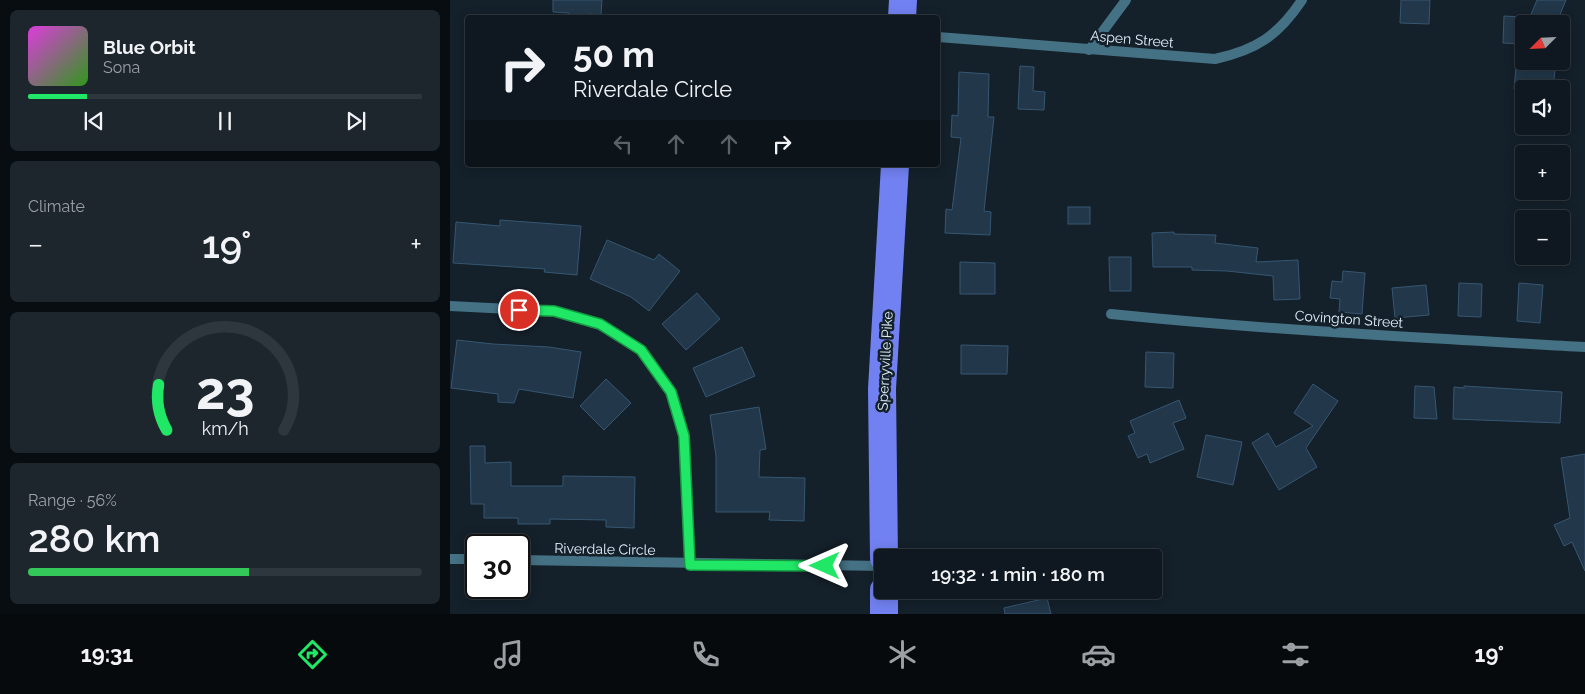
<!DOCTYPE html>
<meta charset="utf-8">
<style>
:root{--surface:#0f1820;--page:#1d252d;--text:#f1f3f6;--muted:#9ba0a5;--line:#2f373e;--accent:#20e866}
body{margin:0;font-family:Raleway,sans-serif;background:var(--page);color:var(--text);height:100vh;display:flex;flex-direction:column;font-size:19px;white-space:nowrap}
*{box-sizing:border-box;margin:0}
p{font-size:16px;color:var(--muted)}
.icon{flex:none;width:28px;height:28px;fill:none;stroke:currentColor;stroke-width:2;stroke-linecap:round;stroke-linejoin:round}
.map{position:relative;flex:1;overflow:hidden}
.side{display:flex;flex-direction:column;gap:10px;padding:10px;background:#080d12;width:450px}
.side>*{flex:none}
.banner{position:absolute;left:15px;top:15px;width:475px;height:152px;border-radius:5px;box-shadow:0 2px 12px #0003,0 0 0 1px var(--line);background:#0f1820;color:var(--text);overflow:hidden}
.needle{width:32px;rotate:246deg}
.buttons{position:absolute;left:1065px;top:15px;display:grid;gap:10px}
.buttons a{display:grid;place-items:center;width:55px;height:55px;border-radius:5px;background:var(--surface);box-shadow:0 2px 12px #0003,0 0 0 1px var(--line);font-size:25px}
.speed{position:absolute;left:15px;top:534px;display:flex;gap:10px;font-size:25px;font-weight:700;text-align:center}
.speed>*{display:grid;place-content:center;width:65px;height:65px;border-radius:50%;background:var(--surface);box-shadow:0 2px 12px #0003,0 0 0 1px var(--line);line-height:1}
.speed .limit{border:2px solid #111;border-radius:8px;background:#fff;color:#111}
.pin{position:absolute;display:grid;place-items:center;width:42px;height:42px;color:#fff;margin:-21px;border:2px solid #fff;border-radius:50%;box-shadow:0 1px 5px #0007}
.me{position:absolute;width:55px;margin:-28px;rotate:270deg;stroke-linejoin:round;filter:drop-shadow(0 0 4px #0008)}
.turn{display:flex;align-items:center;gap:18px;height:105px;padding:0 25px;font-size:22px}
.turn .icon{width:65px;height:65px;stroke-width:2.5}
.turn b{display:block;font-size:35px;line-height:42px}
.lanes{display:flex;align-items:center;height:48px;padding:0 25px;background:#0003;justify-content:center;gap:25px;direction:ltr}
.lanes .off{opacity:.35}
.big{font-size:38px;font-weight:600;line-height:1.1}
.side .tile{flex:1;display:flex;flex-direction:column;justify-content:center;gap:8px;min-width:0;padding:0 18px;border-radius:8px;background:var(--page)}
.side .dial{align-items:center;gap:0}
.dial svg{height:130px;overflow:visible;fill:none;stroke:var(--line);stroke-width:7;stroke-linecap:round;text-anchor:middle}
.dial text{fill:var(--text);stroke:none}
.song{display:flex;align-items:center;gap:15px}
.cover{width:60px;height:60px;border-radius:8px;background:linear-gradient(135deg,hsl(300 70% 55%),hsl(110 70% 35%))}
.played{height:5px;border-radius:2px;background:linear-gradient(90deg,var(--accent) 15%,var(--line) 15%)}
.keys{display:flex;justify-content:space-around;direction:ltr}
.heat{display:flex;justify-content:space-between;align-items:center;font-size:28px;direction:ltr}
.charge{height:8px;border-radius:4px;background:linear-gradient(90deg,#34c759 56%,var(--line) 0)}
.trip{position:absolute;left:424px;top:549px;width:288px;height:50px;border-radius:5px;background:var(--surface);box-shadow:0 2px 12px #0003,0 0 0 1px var(--line);font-weight:600;line-height:50px;text-align:center}
.tabs{display:flex;height:80px;justify-content:space-around;align-items:center;background:#060a0d;color:var(--muted)}
.tabs .icon{width:35px;height:35px}
.tabs .active{color:var(--accent)}
.tabs b{font-size:22px;color:var(--text)}
main{display:flex;flex:1;min-height:0}
.map>svg:first-child{display:block}
</style>
<main>
<section class="side">
<div class="tile">
<div class="song"><i class="cover"></i><div><b>Blue Orbit</b><p>Sona</p></div></div>
<div class="played"></div>
<div class="keys"><svg class="icon" aria-label="previous" viewBox="0 0 24 24"><path d="M18 5L8 12l10 7zM5 5v14"/></svg><svg class="icon" aria-label="pause" viewBox="0 0 24 24"><path d="M8 5v14M16 5v14"/></svg><svg class="icon" aria-label="next" viewBox="0 0 24 24"><path d="M6 5l10 7-10 7zM19 5v14"/></svg></div>
</div>
<div class="tile"><p>Climate</p>
<div class="heat"><a>−</a><b class="big">19°</b><a>+</a></div>
</div>
<div class="tile dial"><svg viewBox="0 0 100 80">
<path d="M14 69A42 42 0 1 1 86 69"/>
<path d="M14 69A42 42 0 0 1 9 41" stroke="#20e866"/>
<text x="50" y="56" font-size="32" font-weight="700">23</text>
<text x="50" y="72" font-size="11">km/h</text>
</svg></div>
<div class="tile"><p>Range · 56%</p><b class="big">280 km</b><div class="charge"></div></div>
</section>
<div class="map">
<svg width="1135" height="614" viewBox="0 0 1135 614">
<rect width="100%" height="100%" fill="#14202a"/>
<g fill="#223749" stroke="#365772">
<path d="M 103,0 L 152,0 L 151,15 L 139,14 L 138,18 L 118,18 L 119,13 L 103,12 Z"/>
<path d="M 951,0 L 980,0 L 979,24 L 950,23 Z"/>
<path d="M 1087,0 L 1116,0 L 1106,24 L 1077,24 Z"/>
<path d="M 1054,16 L 1074,17 L 1074,44 L 1053,43 Z"/>
<path d="M 570,66 L 584,67 L 583,91 L 595,92 L 594,110 L 568,109 Z"/>
<path d="M 1066,67 L 1105,70 L 1103,89 L 1064,89 Z"/>
<path d="M 509,72 L 539,74 L 538,117 L 544,117 L 534,211 L 541,212 L 540,235 L 495,233 L 496,209 L 502,210 L 511,138 L 501,137 L 502,115 L 508,116 Z"/>
<rect x="618" y="207" width="22" height="17"/>
<path d="M 50,220 L 131,226 L 127,275 L 94,272 L 95,269 L 3,263 L 6,222 L 50,226 Z"/>
<path d="M 724,232 L 724,234 L 766,235 L 765,243 L 808,248 L 806,262 L 848,260 L 850,299 L 824,300 L 823,276 L 777,271 L 742,270 L 742,267 L 703,267 L 702,233 Z"/>
<path d="M 157,240 L 204,260 L 209,254 L 230,271 L 199,311 L 181,297 L 140,279 Z"/>
<path d="M 659,257 L 681,257 L 681,291 L 660,291 Z"/>
<path d="M 510,262 L 545,263 L 545,294 L 510,294 Z"/>
<path d="M 893,271 L 915,273 L 912,314 L 889,312 L 890,299 L 880,298 L 882,281 L 892,282 Z"/>
<path d="M 1009,283 L 1032,284 L 1031,317 L 1008,316 Z"/>
<path d="M 1069,283 L 1093,285 L 1090,323 L 1067,321 Z"/>
<path d="M 976,285 L 979,315 L 945,318 L 942,288 Z"/>
<path d="M 247,293 L 270,319 L 236,350 L 212,324 Z"/>
<path d="M 7,340 L 43,344 L 99,347 L 131,352 L 123,398 L 69,389 L 64,403 L 48,402 L 48,394 L 1,388 Z"/>
<path d="M 511,345 L 558,346 L 557,374 L 511,374 Z"/>
<path d="M 292,347 L 305,376 L 256,397 L 243,368 Z"/>
<path d="M 696,352 L 724,353 L 723,388 L 695,387 Z"/>
<path d="M 156,379 L 181,403 L 154,430 L 130,406 Z"/>
<path d="M 863,384 L 888,401 L 856,448 L 867,467 L 829,490 L 802,443 L 818,433 L 826,447 L 863,426 L 844,413 Z"/>
<path d="M 965,386 L 984,387 L 987,419 L 964,418 Z"/>
<path d="M 1014,386 L 1112,392 L 1110,423 L 1003,419 L 1004,387 L 1014,388 Z"/>
<path d="M 729,400 L 736,418 L 723,423 L 734,449 L 700,463 L 697,454 L 688,458 L 678,436 L 685,433 L 680,421 Z"/>
<path d="M 309,407 L 316,449 L 310,450 L 309,477 L 355,478 L 354,521 L 319,520 L 320,512 L 266,512 L 266,456 L 260,415 Z"/>
<path d="M 756,435 L 792,442 L 783,485 L 747,477 Z"/>
<path d="M 20,446 L 35,446 L 35,463 L 61,462 L 61,486 L 113,486 L 113,476 L 185,477 L 184,528 L 156,527 L 156,520 L 100,519 L 100,524 L 68,524 L 68,518 L 34,518 L 34,504 L 21,504 Z"/>
<path d="M 1135,454 L 1135,571 L 1122,542 L 1114,546 L 1104,525 L 1120,518 L 1111,458 Z"/>
<path d="M 597,598 L 601,614 L 555,614 L 554,608 Z"/>
</g>
<g fill="none" stroke-linecap="round" stroke-linejoin="round">
<path stroke="#447184" stroke-width="10" d="M 639,50 L 676,0"/>
<g stroke="#447184" stroke-width="10">
<path d="M 488,37 L 765,59 C 806,50 828,36 852,0"/>
<path d="M 0,306 L 103,311 L 150,325 L 191,350 L 221,392 L 234,436 L 240,565"/>
<path d="M 661,314 C 818,330 977,338 1135,347"/>
<path d="M 0,559 L 26,559"/>
<path d="M 69,560 L 432,566"/>
</g>
<g stroke="#7281f1" stroke-width="28">
<path d="M 452,18 L 453,0"/>
<path d="M 434,558 L 432,389 L 445,165"/>
<path d="M 434,590 L 434,614"/>
</g>
</g>
<g fill="none" stroke-linecap="round" stroke-linejoin="round">
<g stroke="#159742" stroke-width="12">
<path id="route" d="M 69,310 L 104,311 L 150,324 L 191,350 L 221,392 L 234,436 L 240,565 L 375,566"/>
</g>
<use href="#route" stroke="#20e866" stroke-width="9"/>
</g>
<g text-anchor="middle" stroke-width="5" stroke-linejoin="round" paint-order="stroke">
<g font-size="14" fill="#e0f1fc" stroke="#14202a">
<text transform="translate(682 39) rotate(5)" y="5">Aspen Street</text>
<text transform="translate(899 319) rotate(4)" y="5">Covington Street</text>
<text transform="translate(435 361) rotate(-87)" y="5">Sperryville Pike</text>
<text transform="translate(155 549) rotate(1)" y="5">Riverdale Circle</text>
</g>
</g>
</svg>
<div class="buttons">
<a><svg class="needle" viewBox="-14 -14 28 28"><path d="M0-13l5 13h-10z" fill="#e53935"/><path d="M0 13l5-13h-10z" fill="#9ba0a5"/></svg></a>
<a><svg class="icon" aria-label="sound" viewBox="0 0 24 24"><path d="M4 9h4l5-4v14l-5-4H4zM17 9q2 3 0 6"/></svg></a>
<a>+</a>
<a>−</a>
</div>
<div class="speed"><div class="limit">30</div></div>
<div class="pin" style="left:69px;top:310px;background:#d93025"><svg class="icon" aria-label="arrive" viewBox="0 0 24 24"><path d="M6 21V4h12l-3 4 3 4H6"/></svg></div>
<svg class="me" style="left:375px;top:566px" viewBox="-20 -20 40 40"><path d="M0-17L14 15 0 8-14 15z" fill="#20e866" stroke="#fff" stroke-width="4"/></svg>
<div class="trip">19:32 · 1 min · 180 m</div>
<div class="banner">
<div class="turn"><svg class="icon" aria-label="right" viewBox="0 0 24 24"><path d="M7 20v-9h11M14 6l5 5-5 5"/></svg><div><b>50 m</b>Riverdale Circle</div></div>
<div class="lanes"><svg class="icon off" aria-label="left" viewBox="0 0 24 24"><path d="M17 20v-9H6M10 6l-5 5 5 5"/></svg><svg class="icon off" aria-label="ahead" viewBox="0 0 24 24"><path d="M12 20V5M6 11l6-6 6 6"/></svg><svg class="icon off" aria-label="ahead" viewBox="0 0 24 24"><path d="M12 20V5M6 11l6-6 6 6"/></svg><svg class="icon" aria-label="right" viewBox="0 0 24 24"><path d="M7 20v-9h11M14 6l5 5-5 5"/></svg></div>
</div>
</div>
</main>
<nav class="tabs">
<b>19:31</b>
<svg class="icon active" aria-label="directions" viewBox="0 0 24 24"><path d="M12 3l9 9-9 9-9-9zM9 14v-3h6M13 9l2 2-2 2"/></svg>
<svg class="icon" aria-label="music" viewBox="0 0 24 24"><path d="M9 18V5l10-2v13"/><circle cx="6" cy="18" r="3"/><circle cx="16" cy="16" r="3"/></svg>
<svg class="icon" aria-label="phone" viewBox="0 0 24 24"><path d="M5 4h4l2 5-3 2q2 4 5 5l2-3 5 2v4C11 20 4 13 5 4z"/></svg>
<svg class="icon" aria-label="climate" viewBox="0 0 24 24"><path d="M12 3v18M4 7l16 10M4 17L20 7"/></svg>
<svg class="icon" aria-label="car" viewBox="0 0 24 24"><path d="M5 17H2v-5l4-1 3-4h7l3 4 3 1v5h-3M9 17h6M6 11h13"/><circle cx="7" cy="17" r="2"/><circle cx="17" cy="17" r="2"/></svg>
<svg class="icon" aria-label="filters" viewBox="0 0 24 24"><path d="M4 7h16M4 17h16"/><circle cx="9" cy="7" r="2"/><circle cx="15" cy="17" r="2"/></svg>
<b>19°</b>
</nav>
